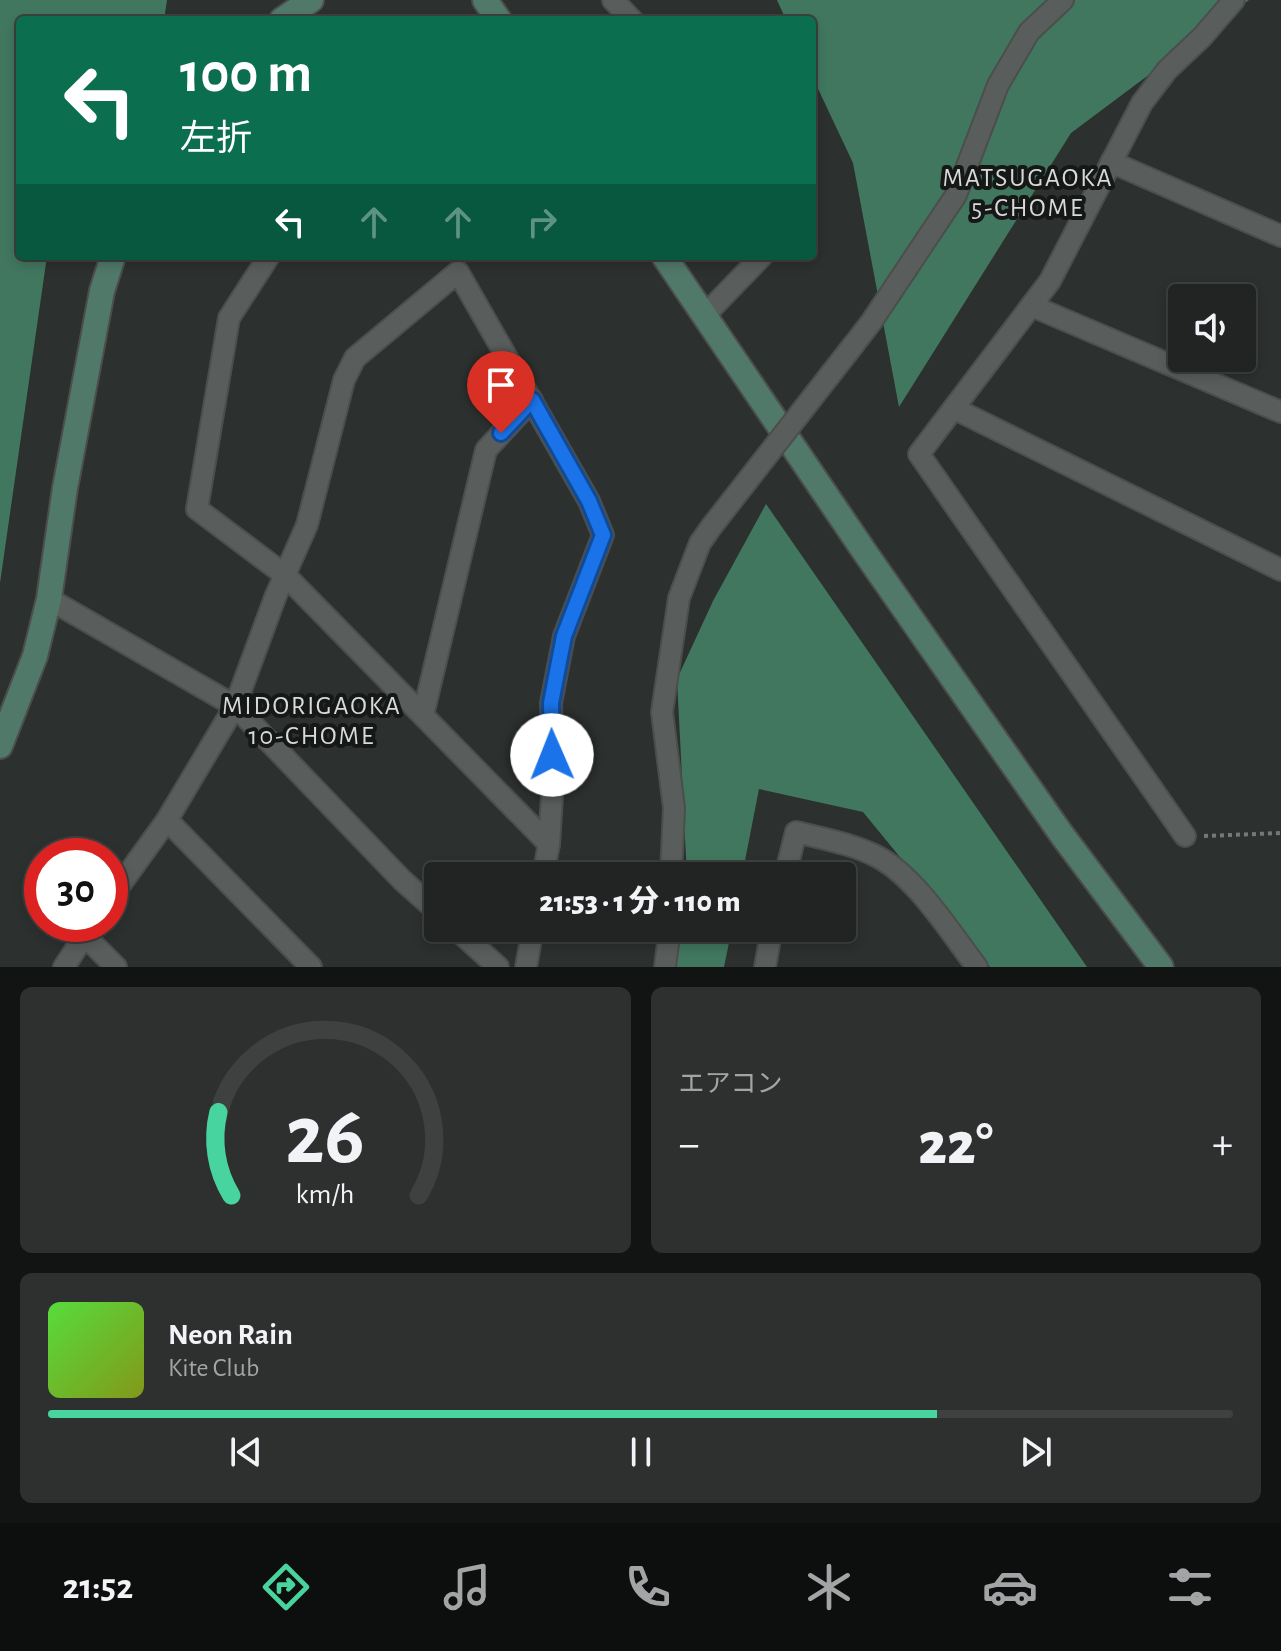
<!DOCTYPE html>
<html lang="ja">
<meta charset="utf-8">
<style>
:root{--surface:#212422;--page:#2d302f;--text:#f1f3f6;--muted:#a2a4a5;--line:#3e4140;--accent:#47d49e}
body{margin:0;font-family:"Alegreya Sans","Noto Sans JP",sans-serif;background:var(--page);color:var(--text);height:100vh;display:flex;flex-direction:column;font-size:30px;white-space:nowrap}
*{box-sizing:border-box;margin:0}
p{font-size:26px;color:var(--muted)}
.icon{flex:none;width:44px;height:44px;fill:none;stroke:currentColor;stroke-width:2;stroke-linecap:round;stroke-linejoin:round}
.map{position:relative;height:967px;overflow:hidden}
.details{display:flex;flex-direction:column;gap:20px;padding:20px;background:#121413;flex:1}
.details>*{flex:none}
.hud{position:absolute;left:16px;top:16px;width:800px;height:244px;border-radius:8px;box-shadow:0 4px 12px #0003,0 0 0 2px var(--line);background:#0b6e4f;color:#fff;overflow:hidden}
.buttons{position:absolute;left:1168px;top:284px;display:grid;gap:16px}
.buttons a{display:grid;place-items:center;width:88px;height:88px;border-radius:8px;background:var(--surface);box-shadow:0 4px 12px #0003,0 0 0 2px var(--line);font-size:40px}
.speed{position:absolute;left:24px;top:838px;display:flex;gap:16px;font-size:40px;font-weight:700;text-align:center}
.speed>*{display:grid;place-content:center;width:104px;height:104px;border-radius:50%;background:var(--surface);box-shadow:0 4px 12px #0003,0 0 0 2px var(--line);line-height:1}
.speed .limit{border:12px solid #d22;background:#fff;color:#111}
.pin{position:absolute;display:grid;place-items:center;width:68px;height:68px;color:#fff;margin:-82px -34px;border-radius:50% 50% 50% 0;rotate:-45deg;box-shadow:0 0 8px #0007}
.pin .icon{rotate:45deg}
.me{position:absolute;width:88px;margin:-44px;rotate:359deg;stroke-linejoin:round;filter:drop-shadow(0 0 6px #0008)}
.turn{display:flex;align-items:center;gap:28px;height:168px;padding:0 32px;font-size:36px}
.turn .icon{width:104px;height:104px;stroke-width:2.5}
.turn b{display:block;font-size:56px;line-height:68px}
.lanes{display:flex;align-items:center;height:76px;padding:0 32px;background:#0003;justify-content:center;gap:40px;direction:ltr}
.lanes .off{opacity:.35}
.big{font-size:60px;font-weight:800;line-height:1.1}
.details .tile{flex:1;display:flex;flex-direction:column;justify-content:center;gap:12px;min-width:0;padding:0 28px;border-radius:12px;background:var(--page)}
.details .dial{align-items:center;gap:0}
.dial svg{height:208px;overflow:visible;fill:none;stroke:var(--line);stroke-width:7;stroke-linecap:round;text-anchor:middle}
.dial text{fill:var(--text);stroke:none}
.song{display:flex;align-items:center;gap:24px}
.cover{width:96px;height:96px;border-radius:12px;background:linear-gradient(135deg,hsl(110 70% 55%),hsl(70 70% 35%))}
.played{height:8px;border-radius:4px;background:linear-gradient(90deg,var(--accent) 75%,var(--line) 75%)}
.keys{display:flex;justify-content:space-around;direction:ltr}
.heat{display:flex;justify-content:space-between;align-items:center;font-size:44px;direction:ltr}
.details .tiles{flex:1;display:grid;gap:20px;grid-template-columns:1fr 1fr}
.tile:last-child{grid-column:span 2}
.trip{position:absolute;left:424px;top:862px;width:432px;height:80px;border-radius:8px;background:var(--surface);box-shadow:0 4px 12px #0003,0 0 0 2px var(--line);font-weight:800;line-height:80px;text-align:center}
.tabs{display:flex;height:128px;justify-content:space-around;align-items:center;background:#0d0e0e;color:var(--muted)}
.tabs .icon{width:56px;height:56px}
.tabs .active{color:var(--accent)}
.tabs b{font-size:36px;color:var(--text)}
.map>svg:first-child{display:block}
</style>
<div class="map">
<svg width="1281" height="967" viewBox="0 0 1281 967">
<rect width="100%" height="100%" fill="#2c302e"/>
<g fill="#41775f">
<path d="M 0,0 L 167,0 L 164,20 L 20,20 L 20,256 L 47,256 L 0,583 Z"/>
<path d="M 777,0 L 1249,0 L 1071,133 L 899,407 L 853,163 L 812,76 L 812,20 L 786,20 Z"/>
<path d="M 766,504 L 1087,967 L 990,967 L 863,812 L 759,789 L 742,876 L 687,876 L 677,679 L 713,601 Z"/>
<path d="M 682,928 L 732,928 L 724,967 L 674,967 Z"/>
</g>
<g fill="none" stroke-linecap="round" stroke-linejoin="round">
<g stroke="#4b4e4d" stroke-width="24">
<g id="street">
<path d="M 613,0 L 632,20"/>
<path d="M 1111,162 L 1281,236"/>
<path d="M 269,256 L 229,318 L 197,509 L 285,575 L 549,844"/>
<path d="M 1032,306 L 1281,412"/>
<path d="M 705,315 L 762,256"/>
<path d="M 855,343 L 872,321 L 956,195 L 998,85 L 1029,32 L 1063,0"/>
<path d="M 955,409 L 1281,570"/>
<path d="M 49,599 L 235,706 L 402,880 L 438,912"/>
<path d="M 423,715 L 486,450 L 532,400"/>
<path d="M 167,820 L 311,967"/>
<path d="M 1185,836 L 919,454 L 1050,281 L 1142,103 L 1167,70 L 1202,37 L 1234,0"/>
<path d="M 671,876 L 674,808 L 662,712 L 679,598 L 700,543 L 712,526"/>
<path d="M 785,876 L 796,832 C 824,839 853,844 878,857 C 917,878 950,932 977,967"/>
<path d="M 110,899 L 167,820 L 235,706 L 276,595 L 307,525 L 344,380 L 355,358 L 458,272 L 589,501 L 603,535 L 564,636 L 551,703 L 553,781 L 549,844 L 543,876"/>
<path d="M 455,928 L 498,967"/>
<path d="M 84,935 L 116,967"/>
<path d="M 64,967 L 92,924"/>
<path d="M 526,967 L 533,928"/>
<path d="M 665,967 L 670,928"/>
<path d="M 765,967 L 772,928"/>
</g>
</g>
<g stroke="#4b4e4d" stroke-width="28">
<g id="secondary">
<path d="M 485,0 L 499,20"/>
<path d="M 282,20 L 311,0"/>
<path d="M 664,256 L 864,551 L 1062,835 L 1161,967"/>
<path d="M 0,746 L 35,656 L 49,599 L 65,488 L 102,291 L 113,256"/>
</g>
</g>
<path stroke="#747876" stroke-width="4" stroke-dasharray="4 4" stroke-linecap="butt" d="M 1204,836 L 1281,833"/>
<use href="#street" stroke="#595e5c" stroke-width="20"/>
<use href="#secondary" stroke="#50796a" stroke-width="24"/>
<g stroke="#4b4e4d" stroke-width="24" stroke-linecap="butt">
<path id="street-bridge" d="M 712,526 L 855,343"/>
</g>
<use href="#street-bridge" stroke="#595e5c" stroke-width="20"/>
</g>
<g fill="none" stroke-linecap="round" stroke-linejoin="round">
<g stroke="#114b97" stroke-width="20">
<path id="route" d="M 501,433 L 532,400 L 589,501 L 603,535 L 564,636 L 551,703 L 552,755"/>
</g>
<use href="#route" stroke="#1a73e8" stroke-width="14"/>
</g>
<g text-anchor="middle" stroke-width="8" stroke-linejoin="round" paint-order="stroke">
<g font-size="26" letter-spacing="2" fill="#d7dad9" stroke="#161817">
<text x="1028" y="186">MATSUGAOKA<tspan x="1028" dy="30">5-CHOME</tspan></text>
<text x="312" y="714">MIDORIGAOKA<tspan x="312" dy="30">10-CHOME</tspan></text>
</g>
</g>
</svg>
<div class="buttons">
<a><svg class="icon" aria-label="sound" viewBox="0 0 24 24"><path d="M4 9h4l5-4v14l-5-4H4zM17 9q2 3 0 6"/></svg></a>
</div>
<div class="speed"><div class="limit">30</div></div>
<div class="pin" style="left:501px;top:433px;background:#d93025"><svg class="icon" aria-label="arrive" viewBox="0 0 24 24"><path d="M6 21V4h12l-3 4 3 4H6"/></svg></div>
<svg class="me" style="left:552px;top:755px" viewBox="-20 -20 40 40"><circle r="19" fill="#fff"/><path d="M0-13L10 11 0 6-10 11z" fill="#1a73e8"/></svg>
<div class="trip">21:53 · 1 分 · 110 m</div>
<div class="hud">
<div class="turn"><svg class="icon" aria-label="left" viewBox="0 0 24 24"><path d="M17 20v-9H6M10 6l-5 5 5 5"/></svg><div><b>100 m</b>左折</div></div>
<div class="lanes"><svg class="icon" aria-label="left" viewBox="0 0 24 24"><path d="M17 20v-9H6M10 6l-5 5 5 5"/></svg><svg class="icon off" aria-label="ahead" viewBox="0 0 24 24"><path d="M12 20V5M6 11l6-6 6 6"/></svg><svg class="icon off" aria-label="ahead" viewBox="0 0 24 24"><path d="M12 20V5M6 11l6-6 6 6"/></svg><svg class="icon off" aria-label="right" viewBox="0 0 24 24"><path d="M7 20v-9h11M14 6l5 5-5 5"/></svg></div>
</div>
</div>
<section class="details">
<div class="tiles">
<div class="tile dial"><svg viewBox="0 0 100 80">
<path d="M14 69A42 42 0 1 1 86 69"/>
<path d="M14 69A42 42 0 0 1 9 37" stroke="#47d49e"/>
<text x="50" y="56" font-size="32" font-weight="700">26</text>
<text x="50" y="72" font-size="11">km/h</text>
</svg></div>
<div class="tile"><p>エアコン</p>
<div class="heat"><a>−</a><b class="big">22°</b><a>+</a></div>
</div>
<div class="tile">
<div class="song"><i class="cover"></i><div><b>Neon Rain</b><p>Kite Club</p></div></div>
<div class="played"></div>
<div class="keys"><svg class="icon" aria-label="previous" viewBox="0 0 24 24"><path d="M18 5L8 12l10 7zM5 5v14"/></svg><svg class="icon" aria-label="pause" viewBox="0 0 24 24"><path d="M8 5v14M16 5v14"/></svg><svg class="icon" aria-label="next" viewBox="0 0 24 24"><path d="M6 5l10 7-10 7zM19 5v14"/></svg></div>
</div>
</div>
</section>
<nav class="tabs">
<b>21:52</b>
<svg class="icon active" aria-label="directions" viewBox="0 0 24 24"><path d="M12 3l9 9-9 9-9-9zM9 14v-3h6M13 9l2 2-2 2"/></svg>
<svg class="icon" aria-label="music" viewBox="0 0 24 24"><path d="M9 18V5l10-2v13"/><circle cx="6" cy="18" r="3"/><circle cx="16" cy="16" r="3"/></svg>
<svg class="icon" aria-label="phone" viewBox="0 0 24 24"><path d="M5 4h4l2 5-3 2q2 4 5 5l2-3 5 2v4C11 20 4 13 5 4z"/></svg>
<svg class="icon" aria-label="climate" viewBox="0 0 24 24"><path d="M12 3v18M4 7l16 10M4 17L20 7"/></svg>
<svg class="icon" aria-label="car" viewBox="0 0 24 24"><path d="M5 17H2v-5l4-1 3-4h7l3 4 3 1v5h-3M9 17h6M6 11h13"/><circle cx="7" cy="17" r="2"/><circle cx="17" cy="17" r="2"/></svg>
<svg class="icon" aria-label="filters" viewBox="0 0 24 24"><path d="M4 7h16M4 17h16"/><circle cx="9" cy="7" r="2"/><circle cx="15" cy="17" r="2"/></svg>
</nav>
